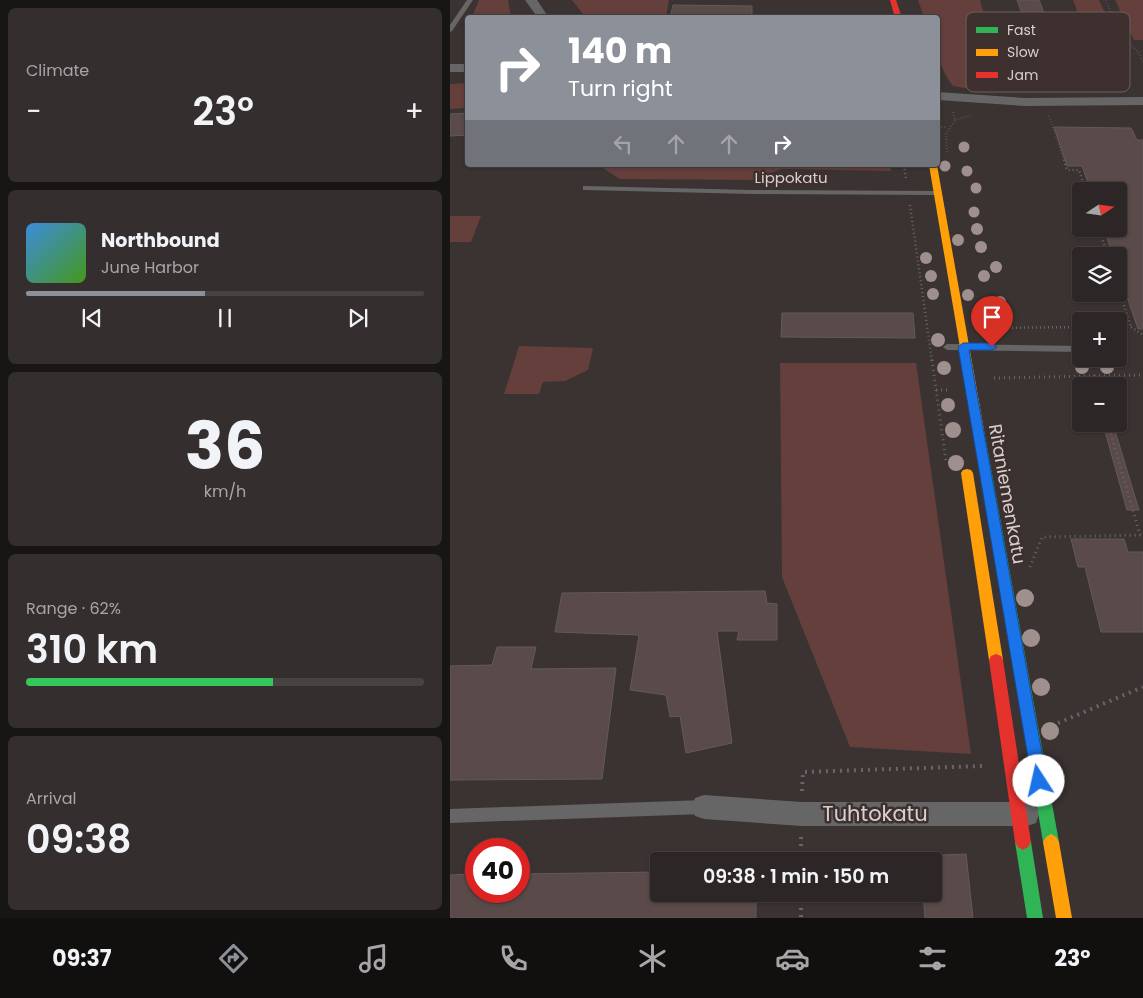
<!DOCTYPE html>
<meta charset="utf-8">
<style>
:root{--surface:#2c2626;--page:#342e2e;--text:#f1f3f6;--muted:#a6a5a7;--line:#484343;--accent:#8c9099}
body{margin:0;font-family:Poppins,sans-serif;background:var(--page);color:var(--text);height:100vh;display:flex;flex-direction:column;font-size:19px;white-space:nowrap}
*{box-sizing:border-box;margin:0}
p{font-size:16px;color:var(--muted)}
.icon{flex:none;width:28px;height:28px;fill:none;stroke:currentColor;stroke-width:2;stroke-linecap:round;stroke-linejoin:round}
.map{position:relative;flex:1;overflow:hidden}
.drawer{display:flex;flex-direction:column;gap:8px;padding:8px;background:#181515;width:450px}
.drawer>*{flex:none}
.hud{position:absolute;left:15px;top:15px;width:475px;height:152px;border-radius:5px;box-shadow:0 1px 4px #0004,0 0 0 1px var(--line);background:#8c9099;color:#fff;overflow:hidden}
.needle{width:32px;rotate:77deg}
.tools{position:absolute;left:622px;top:182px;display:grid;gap:10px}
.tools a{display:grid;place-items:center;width:55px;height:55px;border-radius:5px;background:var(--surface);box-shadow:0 1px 4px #0004,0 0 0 1px var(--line);font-size:25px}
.speed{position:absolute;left:15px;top:838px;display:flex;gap:10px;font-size:25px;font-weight:700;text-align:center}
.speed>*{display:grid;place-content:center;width:65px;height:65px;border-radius:50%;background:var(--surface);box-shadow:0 1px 4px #0004,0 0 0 1px var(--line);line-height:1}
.speed .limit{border:8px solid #d22;background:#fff;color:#111}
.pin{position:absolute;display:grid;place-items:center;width:42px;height:42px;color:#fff;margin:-51px -21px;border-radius:50% 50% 50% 0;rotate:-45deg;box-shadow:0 0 5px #0007}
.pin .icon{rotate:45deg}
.me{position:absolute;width:55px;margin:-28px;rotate:350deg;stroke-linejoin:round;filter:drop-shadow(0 0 4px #0008)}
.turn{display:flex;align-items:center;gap:18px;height:105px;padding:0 20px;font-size:22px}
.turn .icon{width:65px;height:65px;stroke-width:2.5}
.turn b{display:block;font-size:35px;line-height:42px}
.lanes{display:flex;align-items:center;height:48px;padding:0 20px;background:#0003;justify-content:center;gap:25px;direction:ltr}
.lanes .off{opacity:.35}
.big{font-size:38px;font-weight:600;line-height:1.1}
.drawer .widget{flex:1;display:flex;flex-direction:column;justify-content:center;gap:8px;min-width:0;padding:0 18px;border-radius:8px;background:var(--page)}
.drawer .dial{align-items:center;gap:0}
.dial b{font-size:65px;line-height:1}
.song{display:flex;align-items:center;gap:15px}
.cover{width:60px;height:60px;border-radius:8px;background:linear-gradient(135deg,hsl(210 70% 55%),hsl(100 70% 35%))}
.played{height:5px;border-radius:2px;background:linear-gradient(90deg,var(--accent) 45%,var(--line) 45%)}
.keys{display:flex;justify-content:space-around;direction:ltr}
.heat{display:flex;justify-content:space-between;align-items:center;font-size:28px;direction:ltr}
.charge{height:8px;border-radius:4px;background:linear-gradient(90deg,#34c759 62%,var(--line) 0)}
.trip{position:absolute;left:200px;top:852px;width:292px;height:50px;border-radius:5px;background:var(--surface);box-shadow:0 1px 4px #0004,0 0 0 1px var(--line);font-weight:600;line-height:50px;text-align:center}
.tab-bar{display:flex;height:80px;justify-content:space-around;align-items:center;background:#120f0f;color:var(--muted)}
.tab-bar .icon{width:35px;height:35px}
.tab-bar .on{color:var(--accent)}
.tab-bar b{font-size:22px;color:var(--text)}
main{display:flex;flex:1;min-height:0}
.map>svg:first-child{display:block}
</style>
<main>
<section class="drawer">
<div class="widget"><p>Climate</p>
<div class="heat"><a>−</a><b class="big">23°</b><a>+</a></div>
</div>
<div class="widget">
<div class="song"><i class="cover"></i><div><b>Northbound</b><p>June Harbor</p></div></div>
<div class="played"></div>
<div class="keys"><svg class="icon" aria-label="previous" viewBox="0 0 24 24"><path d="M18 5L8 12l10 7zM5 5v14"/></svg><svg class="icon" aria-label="pause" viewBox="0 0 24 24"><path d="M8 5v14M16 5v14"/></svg><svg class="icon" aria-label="next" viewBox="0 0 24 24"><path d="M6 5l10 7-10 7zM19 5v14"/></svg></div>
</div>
<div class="widget dial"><b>36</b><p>km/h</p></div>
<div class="widget"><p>Range · 62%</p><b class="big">310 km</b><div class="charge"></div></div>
<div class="widget"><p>Arrival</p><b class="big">09:38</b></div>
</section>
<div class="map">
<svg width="693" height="918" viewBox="0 0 693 918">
<rect width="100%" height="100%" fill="#3a3332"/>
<g fill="#643f3c">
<path d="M 29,0 L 58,0 L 61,17 L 22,17 Z"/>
<path d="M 122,0 L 219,0 L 216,17 L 136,18 Z"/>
<path d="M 468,0 L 530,0 L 555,90 L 521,89 L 503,86 C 485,63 488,45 488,18 L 474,17 Z"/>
<path d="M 623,0 L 649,0 L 668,41 L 638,41 Z"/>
<path d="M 665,0 L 693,0 L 693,40 L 684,40 Z"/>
<path d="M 17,83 L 17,108 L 0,109 L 0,84 Z"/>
<path d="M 148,165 L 440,165 L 441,171 L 331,169 L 304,180 L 170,179 Z"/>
<path d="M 0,216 L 31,216 L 21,242 L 0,242 Z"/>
<path d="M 69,346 L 143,348 L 138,370 L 115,381 L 93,382 L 89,394 L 54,394 Z"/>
<path d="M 330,363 L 466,363 L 521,754 L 400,747 L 332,577 Z"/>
</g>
<g fill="#5a4a49" stroke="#615b5b">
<path d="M 567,0 L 589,0 L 598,23 L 575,23 Z"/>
<path d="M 223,5 L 302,6 L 302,18 L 220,18 Z"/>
<path d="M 18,113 L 18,135 L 0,136 L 0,114 Z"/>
<path d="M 604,127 L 681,128 L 687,140 L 693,140 L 693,329 L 688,329 L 669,273 L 669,256 L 663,256 L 654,229 L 669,229 L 669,191 L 641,191 L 632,166 L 617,166 Z"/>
<path d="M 332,313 L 463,313 L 465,338 L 331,337 Z"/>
<path d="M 641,380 L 651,380 L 652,386 L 642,386 Z"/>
<path d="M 653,424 L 663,424 L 689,510 L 677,510 Z"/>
<path d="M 621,539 L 674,539 L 678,552 L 693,552 L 693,632 L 651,632 L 635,567 L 628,567 Z"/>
<path d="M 315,591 L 317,603 L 327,604 L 327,640 L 287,640 L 289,631 L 267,631 L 282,743 L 236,753 L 230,716 L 220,717 L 216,695 L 180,690 L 189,635 L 105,632 L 112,593 Z"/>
<path d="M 47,647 L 86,647 L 81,669 L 166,668 L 152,779 L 0,780 L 0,666 L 42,665 Z"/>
<path d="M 516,854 L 523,918 L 475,918 L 473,894 L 484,894 L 484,861 L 471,861 L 470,856 Z"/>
<path d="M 209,872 L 209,894 L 306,894 L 306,918 L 0,918 L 0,875 L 26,874 L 26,891 L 69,891 L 69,874 Z"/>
</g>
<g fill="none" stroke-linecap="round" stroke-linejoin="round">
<g stroke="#686666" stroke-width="2" stroke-dasharray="0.5 2.5" stroke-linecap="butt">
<path d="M 656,0 L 669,32 L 688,52 L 693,62"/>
<path d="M 599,116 L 614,161"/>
<path d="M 505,120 L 522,115"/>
<path d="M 488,127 L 497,127"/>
<path d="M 497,152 L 496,134 L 505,120 L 503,112"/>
</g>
<g stroke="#686666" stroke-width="2.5" stroke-dasharray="1 3" stroke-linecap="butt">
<path d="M 614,160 L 617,170 L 629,170 L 636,191"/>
<path d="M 454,165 L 456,179"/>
<path d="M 460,205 L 482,361"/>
<path d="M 649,229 L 658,256"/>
<path d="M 669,290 L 681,327"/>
<path d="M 669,327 L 681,327 L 693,335"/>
<path d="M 538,328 L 631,327"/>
</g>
<g stroke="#686666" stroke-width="3" stroke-dasharray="1 4" stroke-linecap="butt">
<path d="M 482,360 L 496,461"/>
<path d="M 644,375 L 647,386"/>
<path d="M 544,378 L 693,375"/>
<path d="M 486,390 L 498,390"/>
<path d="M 658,424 L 690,535"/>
<path d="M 580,567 L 592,537 L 693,535"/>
</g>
<g stroke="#686666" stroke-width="4" stroke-dasharray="2 5" stroke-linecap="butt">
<path d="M 608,723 L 693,687"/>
<path d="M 352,791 L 353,772 L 533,766"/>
<path d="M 351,837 L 351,861"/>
<path d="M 351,894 L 351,918"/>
</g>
<g fill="#666" fill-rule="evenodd">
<path d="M 17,0 L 23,0 L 2,31 L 0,32 L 0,25 Z"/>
<path d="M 133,186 L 302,190 L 486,191 L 490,193 L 486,195 L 302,194 L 136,190 L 133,190 Z"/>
<path d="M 497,344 L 631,346 L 631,352 L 497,350 L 493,347 Z"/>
<path d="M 254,800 L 259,802 L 261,807 L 259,812 L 254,814 L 0,823 L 0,809 Z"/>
</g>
<g fill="#666" fill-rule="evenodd">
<path d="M 75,0 L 87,0 L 99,18 L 88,18 Z"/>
<rect x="0" y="64" width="18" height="8"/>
<path d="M 488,92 L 575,98 L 693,97 L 693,105 L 575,106 L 488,100 Z"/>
<path d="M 254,795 L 351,802 L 577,802 L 586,805 L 589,814 L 586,823 L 577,826 L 351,826 L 254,819 L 245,816 L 242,807 L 245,798 Z"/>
</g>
<g fill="#30b455" fill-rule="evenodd">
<path d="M 529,426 L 534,430 L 609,842 L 606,847 L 601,850 L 596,847 L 593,842 L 524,430 Z"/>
<path d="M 573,834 L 578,837 L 581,842 L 593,918 L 577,918 L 565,842 L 568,837 Z"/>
</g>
<g fill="#ff9f0a" fill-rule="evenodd">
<path d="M 479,165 L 487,165 L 534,430 L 529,434 L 524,430 Z"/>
<path d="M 517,469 L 521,470 L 523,473 L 553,660 L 551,664 L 546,666 L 541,664 L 539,660 L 511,473 L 513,470 Z"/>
<path d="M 601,834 L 606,837 L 609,842 L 622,918 L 606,918 L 593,842 L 596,837 Z"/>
</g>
<g fill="#e5322d" fill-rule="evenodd">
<path d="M 440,0 L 446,0 L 452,18 L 445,18 Z"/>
<path d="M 546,654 L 551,656 L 553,660 L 581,842 L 578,847 L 573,850 L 568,847 L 565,842 L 539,660 L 541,656 Z"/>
</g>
</g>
<g fill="#9f908e">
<circle cx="514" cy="147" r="5.5"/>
<circle cx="495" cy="166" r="5.5"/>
<circle cx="517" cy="171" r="5.5"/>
<circle cx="526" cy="188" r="5.5"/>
<circle cx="524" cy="212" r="5.5"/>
<circle cx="527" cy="229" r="6"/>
<circle cx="508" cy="240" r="6"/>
<circle cx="531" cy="247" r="6"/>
<circle cx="476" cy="258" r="6"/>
<circle cx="546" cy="267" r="6"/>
<circle cx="481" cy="276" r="6"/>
<circle cx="534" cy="276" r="6"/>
<circle cx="483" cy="294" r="6"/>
<circle cx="518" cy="295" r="6"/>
<circle cx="550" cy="302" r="6"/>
<circle cx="488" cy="340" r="7"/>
<circle cx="632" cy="367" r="7"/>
<circle cx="657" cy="367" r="7"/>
<circle cx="494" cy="368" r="7"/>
<circle cx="498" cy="405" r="7"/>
<circle cx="503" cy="430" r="8"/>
<circle cx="506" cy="463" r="8"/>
<circle cx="575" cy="598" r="9"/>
<circle cx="581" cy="638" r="9"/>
<circle cx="591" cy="687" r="9"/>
<circle cx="600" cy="731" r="9"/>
</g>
<path fill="#1a73e8" stroke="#114b97" d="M 513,343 L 542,343 L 547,347 L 542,350 L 519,350 L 597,781 L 595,786 L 589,788 L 584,786 L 582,781 L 508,347 Z"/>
<g text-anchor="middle" stroke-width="5" stroke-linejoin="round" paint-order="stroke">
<g font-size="15" fill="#d8d0cf" stroke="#3d302f">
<text x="341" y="183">Lippokatu</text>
</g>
<g font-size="18" fill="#d8d0cf" stroke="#3d302f">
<text transform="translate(557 494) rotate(80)" y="6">Ritaniemenkatu</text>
</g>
<g font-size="21" fill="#d8d0cf" stroke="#3d302f">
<text x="425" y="821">Tuhtokatu</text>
</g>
</g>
<rect x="516" y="12" width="164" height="80" rx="8" fill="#3d302f" stroke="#6c605f" stroke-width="1"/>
<rect x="526" y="27" width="22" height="6" fill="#30b455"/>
<rect x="526" y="49" width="22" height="7" fill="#ff9f0a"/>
<rect x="526" y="72" width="22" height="6" fill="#e5322d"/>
<g font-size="14" fill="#d8d0cf">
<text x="557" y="35">Fast</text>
<text x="557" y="57">Slow</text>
<text x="557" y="80">Jam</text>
</g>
</svg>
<div class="tools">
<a><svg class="needle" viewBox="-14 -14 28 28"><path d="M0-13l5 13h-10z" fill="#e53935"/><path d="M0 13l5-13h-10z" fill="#a6a5a7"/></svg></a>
<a><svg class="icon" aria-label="layers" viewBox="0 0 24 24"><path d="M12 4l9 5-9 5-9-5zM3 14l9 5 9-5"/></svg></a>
<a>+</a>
<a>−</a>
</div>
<div class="speed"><div class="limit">40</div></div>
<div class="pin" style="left:542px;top:347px;background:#d93025"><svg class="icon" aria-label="arrive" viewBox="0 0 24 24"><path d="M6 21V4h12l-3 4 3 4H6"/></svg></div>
<svg class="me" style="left:589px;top:781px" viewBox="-20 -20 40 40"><circle r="19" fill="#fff"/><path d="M0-13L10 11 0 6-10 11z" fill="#1a73e8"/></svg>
<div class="trip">09:38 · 1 min · 150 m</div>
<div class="hud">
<div class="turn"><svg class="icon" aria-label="right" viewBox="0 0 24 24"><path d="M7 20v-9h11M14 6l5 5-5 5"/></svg><div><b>140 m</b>Turn right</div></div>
<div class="lanes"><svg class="icon off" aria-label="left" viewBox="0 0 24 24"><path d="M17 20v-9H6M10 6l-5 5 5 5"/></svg><svg class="icon off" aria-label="ahead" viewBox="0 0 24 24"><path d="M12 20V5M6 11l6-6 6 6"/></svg><svg class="icon off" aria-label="ahead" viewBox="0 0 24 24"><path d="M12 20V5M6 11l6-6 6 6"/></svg><svg class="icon" aria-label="right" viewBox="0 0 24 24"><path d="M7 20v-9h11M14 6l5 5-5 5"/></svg></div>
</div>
</div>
</main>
<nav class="tab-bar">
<b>09:37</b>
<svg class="icon on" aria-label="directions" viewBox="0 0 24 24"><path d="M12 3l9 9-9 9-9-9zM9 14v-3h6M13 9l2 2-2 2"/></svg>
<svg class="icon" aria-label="music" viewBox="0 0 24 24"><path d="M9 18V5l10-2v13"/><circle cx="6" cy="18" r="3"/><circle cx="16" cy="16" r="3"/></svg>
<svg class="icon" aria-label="phone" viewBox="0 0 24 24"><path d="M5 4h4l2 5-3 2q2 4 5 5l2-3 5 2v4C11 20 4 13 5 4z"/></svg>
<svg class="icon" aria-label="climate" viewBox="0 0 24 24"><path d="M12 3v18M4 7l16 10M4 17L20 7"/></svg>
<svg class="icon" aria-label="car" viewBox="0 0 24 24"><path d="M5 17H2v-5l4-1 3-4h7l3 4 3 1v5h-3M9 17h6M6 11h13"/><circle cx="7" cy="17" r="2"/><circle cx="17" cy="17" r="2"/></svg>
<svg class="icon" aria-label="filters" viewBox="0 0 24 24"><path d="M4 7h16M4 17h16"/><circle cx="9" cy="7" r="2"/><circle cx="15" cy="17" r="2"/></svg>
<b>23°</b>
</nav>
